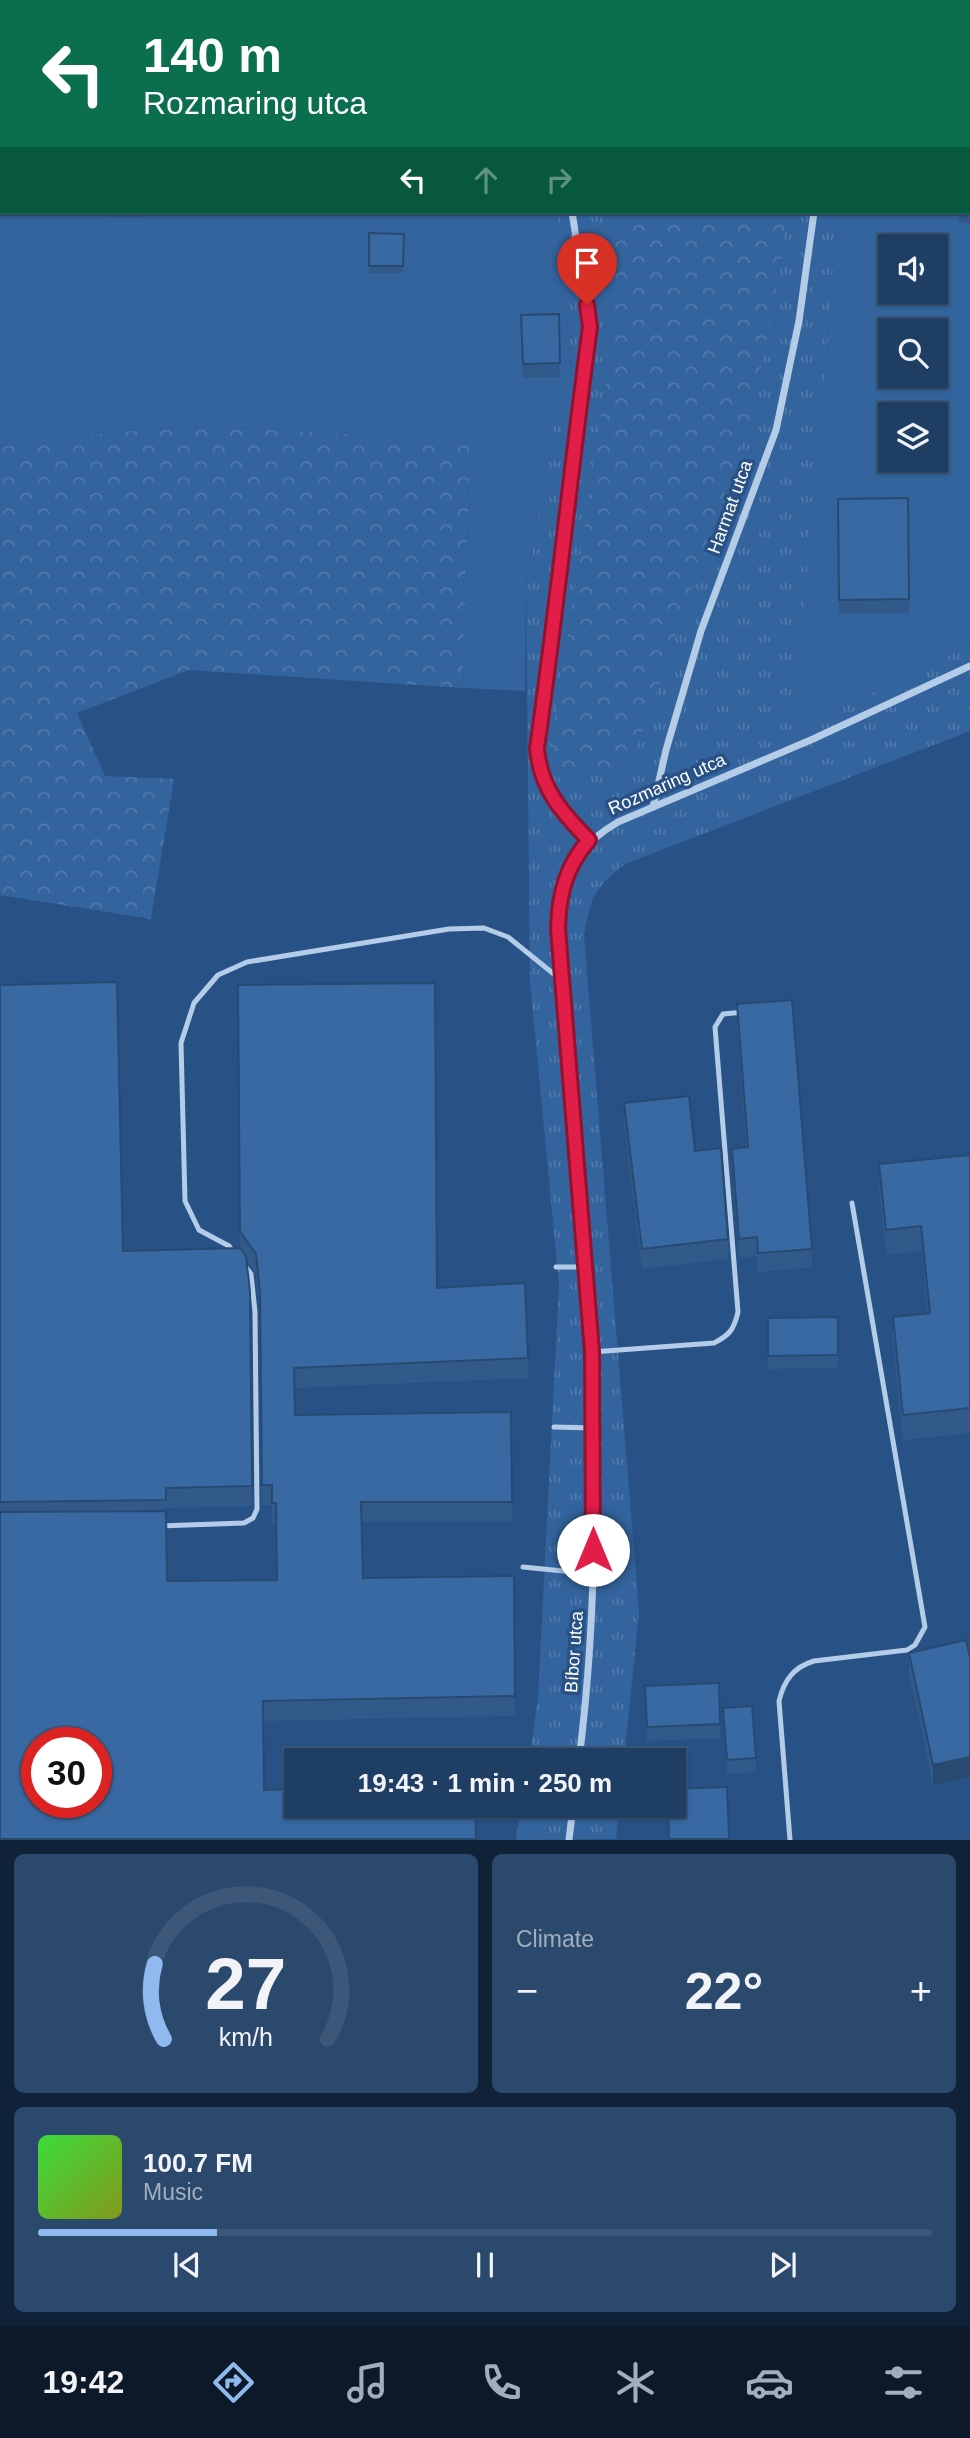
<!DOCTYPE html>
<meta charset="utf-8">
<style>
:root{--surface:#1e3e64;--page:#2b496d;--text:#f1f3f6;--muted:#a1aebf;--line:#3c5778;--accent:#90b9f0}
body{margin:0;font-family:Arial,sans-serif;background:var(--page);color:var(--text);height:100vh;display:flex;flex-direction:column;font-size:26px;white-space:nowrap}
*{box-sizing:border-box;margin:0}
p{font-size:23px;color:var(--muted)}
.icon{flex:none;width:38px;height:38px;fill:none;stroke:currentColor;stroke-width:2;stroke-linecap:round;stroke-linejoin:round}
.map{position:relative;height:1840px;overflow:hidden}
.drawer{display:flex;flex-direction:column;gap:14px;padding:14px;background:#102237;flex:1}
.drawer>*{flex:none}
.top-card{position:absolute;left:0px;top:0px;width:971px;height:214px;box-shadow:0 2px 5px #0004,0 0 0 2px var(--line);background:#0b6e4f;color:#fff;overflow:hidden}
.tools{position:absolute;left:878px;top:234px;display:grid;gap:14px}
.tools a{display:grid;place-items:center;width:70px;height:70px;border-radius:0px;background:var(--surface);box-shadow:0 2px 5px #0004,0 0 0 2px var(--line);font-size:35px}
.speed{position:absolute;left:21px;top:1727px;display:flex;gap:14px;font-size:35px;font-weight:700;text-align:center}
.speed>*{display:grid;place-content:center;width:91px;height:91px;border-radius:50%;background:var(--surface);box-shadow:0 2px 5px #0004,0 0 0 2px var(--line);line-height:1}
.speed .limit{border:10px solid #d22;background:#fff;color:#111}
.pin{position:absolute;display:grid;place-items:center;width:60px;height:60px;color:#fff;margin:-72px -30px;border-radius:50% 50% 50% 0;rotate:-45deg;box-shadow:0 0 7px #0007}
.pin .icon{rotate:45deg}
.me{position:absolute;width:77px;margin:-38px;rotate:0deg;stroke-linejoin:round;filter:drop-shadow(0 0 5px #0008)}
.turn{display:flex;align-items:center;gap:24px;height:147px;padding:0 28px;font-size:32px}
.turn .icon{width:91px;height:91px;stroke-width:2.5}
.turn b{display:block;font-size:49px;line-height:60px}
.lanes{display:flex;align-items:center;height:66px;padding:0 28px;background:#0003;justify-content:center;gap:35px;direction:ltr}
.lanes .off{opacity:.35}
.big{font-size:52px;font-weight:800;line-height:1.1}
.drawer .card{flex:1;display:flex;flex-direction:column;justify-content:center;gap:10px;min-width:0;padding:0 24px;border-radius:10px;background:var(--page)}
.drawer .dial{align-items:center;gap:0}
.dial svg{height:182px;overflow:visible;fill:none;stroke:var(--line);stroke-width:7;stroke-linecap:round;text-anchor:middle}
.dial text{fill:var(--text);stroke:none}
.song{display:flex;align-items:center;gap:21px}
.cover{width:84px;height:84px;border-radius:10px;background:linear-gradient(135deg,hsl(120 70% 55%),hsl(70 70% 35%))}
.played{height:7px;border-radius:4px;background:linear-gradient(90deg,var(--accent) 20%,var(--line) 20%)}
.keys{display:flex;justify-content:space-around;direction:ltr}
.heat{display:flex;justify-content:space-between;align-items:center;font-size:38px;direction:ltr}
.drawer .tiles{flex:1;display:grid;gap:14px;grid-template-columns:1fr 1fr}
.card:last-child{grid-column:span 2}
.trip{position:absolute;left:284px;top:1748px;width:402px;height:70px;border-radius:0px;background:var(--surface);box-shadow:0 2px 5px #0004,0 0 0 2px var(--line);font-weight:800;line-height:70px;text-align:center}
.menu{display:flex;height:112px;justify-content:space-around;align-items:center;background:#0c1928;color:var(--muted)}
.menu .icon{width:49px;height:49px}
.menu .current{color:var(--accent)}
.menu b{font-size:32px;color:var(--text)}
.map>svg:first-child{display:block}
</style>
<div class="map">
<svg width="970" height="1840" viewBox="0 0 970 1840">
<defs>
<pattern id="grass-tufts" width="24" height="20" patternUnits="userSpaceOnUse" patternTransform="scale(1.75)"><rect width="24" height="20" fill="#33649d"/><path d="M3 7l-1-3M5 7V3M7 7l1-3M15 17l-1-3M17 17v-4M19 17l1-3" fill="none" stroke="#527bac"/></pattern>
<pattern id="forest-crowns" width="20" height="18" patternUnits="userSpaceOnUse" patternTransform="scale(1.75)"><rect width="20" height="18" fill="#33649d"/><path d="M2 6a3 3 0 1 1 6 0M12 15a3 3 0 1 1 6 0" fill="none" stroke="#527bac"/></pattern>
</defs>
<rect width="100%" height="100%" fill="#285286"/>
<g fill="url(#grass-tufts)">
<path d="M 557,212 L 610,212 L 611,351 L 779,277 L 786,212 L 837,212 L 826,366 L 793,731 L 970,645 L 970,731 L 625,864 C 593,890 591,896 584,936 L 639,1612 L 624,1760 L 529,1760 L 538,1698 L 559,1284 L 530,982 L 526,586 L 554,426 L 572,378 Z"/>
<path d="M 521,1806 L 619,1806 L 616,1839 L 516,1840 Z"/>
</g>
<g fill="url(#forest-crowns)">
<path d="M 610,212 L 786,212 L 779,277 L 750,422 L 631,764 L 571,773 L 548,764 L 611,351 Z"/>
<path d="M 190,426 L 470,440 L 463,688 L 189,670 L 77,713 L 105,776 L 174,779 L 151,919 L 0,895 L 0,447 L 48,438 Z"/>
</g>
<path fill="#33649d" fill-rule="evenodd" d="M 0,0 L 970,0 L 970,645 L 792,732 L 826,366 L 837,212 L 970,212 L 970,2 L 2,2 L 2,212 L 557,212 L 572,378 L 554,427 L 526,585 L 525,691 L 463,688 L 470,440 L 190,426 L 48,438 L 0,447 ZM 891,247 L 936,247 L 936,292 L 891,292 ZM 891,331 L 936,331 L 936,376 L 891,376 ZM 891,415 L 936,415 L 936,460 L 891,460 Z"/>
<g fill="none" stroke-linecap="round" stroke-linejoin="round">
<g stroke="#b4cce8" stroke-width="5">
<path d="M 234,1253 L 229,1246 L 199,1230 L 185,1201 L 181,1043 L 194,1003 L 218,975 L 247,962 L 449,929 L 484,928 L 508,937 L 560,979"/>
<path d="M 556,1267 L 585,1267"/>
<path d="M 592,1352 L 714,1343 C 730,1335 734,1329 738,1312 L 715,1027 L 723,1014 L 744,1012"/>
<path d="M 554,1427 L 593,1428"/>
<path d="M 159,1526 L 244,1523 L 253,1518 L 257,1509 L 255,1312 L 251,1274 L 245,1266"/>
<path d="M 523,1567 L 593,1574"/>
<path d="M 790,1840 L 779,1701 C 784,1680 794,1667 814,1661 L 907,1650 L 915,1645 L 925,1627 L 852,1203"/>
</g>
<g stroke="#b4cce8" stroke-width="7">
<path d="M 541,0 L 541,2"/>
<path d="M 847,2 L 848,0"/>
<path d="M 572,212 L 590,327 L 572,460 L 558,601 L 537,748 C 540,788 562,813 589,840"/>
<path d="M 653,807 L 666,750 L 701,631 L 776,430 L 799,321 L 814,212"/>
<path d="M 579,1760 C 602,1578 596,1393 580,1210 C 575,1145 569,1080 564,1015 C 560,980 553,939 559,904 C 566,864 584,842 618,822 L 813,739 L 970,666"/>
<path d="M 569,1840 L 573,1806"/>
</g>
</g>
<g fill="#315a8b" fill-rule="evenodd">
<path d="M 970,164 L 970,224 L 959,222 L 959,212 L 970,212 Z"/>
<path d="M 94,212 L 144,212 L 143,218 L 94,216 Z"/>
<path d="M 369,233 L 404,234 L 403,273 L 369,273 Z"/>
<path d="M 559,314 L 560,377 L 523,378 L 521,315 Z"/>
<path d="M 908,498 L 909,613 L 839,614 L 838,499 Z"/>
<path d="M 0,985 L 123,1251 L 240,1248 L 238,985 L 437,1288 L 528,1358 L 528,1378 L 295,1388 L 295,1415 L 511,1412 L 512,1522 L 362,1522 L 363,1578 L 514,1576 L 515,1716 L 263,1721 L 264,1790 L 0,1839 ZM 246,1260 L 256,1273 L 260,1312 L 262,1505 L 272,1505 L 272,1523 L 276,1523 L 277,1580 L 167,1581 L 166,1508 L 252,1506 L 250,1292 Z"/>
<path d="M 737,1004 L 812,1249 L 812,1267 L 758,1272 L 757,1256 L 739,1258 L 732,1167 L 732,1149 L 746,1147 L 737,1023 Z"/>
<path d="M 624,1103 L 695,1151 L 728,1239 L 728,1259 L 642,1269 L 624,1123 Z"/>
<path d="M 970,1155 L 970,1433 L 903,1440 L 893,1342 L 893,1317 L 928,1314 L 921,1251 L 886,1255 L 879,1189 L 879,1164 Z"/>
<path d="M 838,1317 L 838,1368 L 768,1369 L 768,1318 Z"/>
<path d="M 966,1640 L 933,1785 L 909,1673 L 909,1653 Z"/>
<path d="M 719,1683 L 720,1738 L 647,1741 L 645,1686 Z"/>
<path d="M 723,1708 L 756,1758 L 756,1772 L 727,1774 Z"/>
</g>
<path fill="#284a71" d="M 970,1757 L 970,1777 L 933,1785 L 933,1765 Z"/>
<g fill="#3969a2" stroke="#284a71" stroke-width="2" fill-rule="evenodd">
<rect x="716" y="0" width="52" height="2"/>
<path d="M 369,233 L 404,234 L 403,266 L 369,266 Z"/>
<path d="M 559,314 L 560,363 L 523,364 L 521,315 Z"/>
<path d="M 908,498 L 909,599 L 839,600 L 838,499 Z"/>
<path d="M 117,982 L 123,1251 L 240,1248 L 246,1256 L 250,1292 L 252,1486 L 166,1488 L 166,1500 L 0,1502 L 0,985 Z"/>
<path d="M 435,983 L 437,1288 L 525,1283 L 528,1358 L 294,1368 L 295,1415 L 511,1412 L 512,1502 L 361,1502 L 363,1578 L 514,1576 L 515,1696 L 263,1701 L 264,1790 L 296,1789 L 296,1806 L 475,1806 L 476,1839 L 0,1839 L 0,1512 L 166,1511 L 167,1581 L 277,1580 L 276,1503 L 272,1503 L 272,1485 L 262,1485 L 260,1292 L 256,1254 L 240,1231 L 238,985 ZM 37,1743 L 96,1743 L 96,1802 L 37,1802 Z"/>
<path d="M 792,1000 L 812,1249 L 758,1253 L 757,1237 L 739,1239 L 732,1149 L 748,1147 L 737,1004 Z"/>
<path d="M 689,1096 L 695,1151 L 721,1148 L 728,1239 L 642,1249 L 624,1103 Z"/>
<path d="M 970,1155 L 970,1408 L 903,1415 L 893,1317 L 930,1313 L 921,1226 L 886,1230 L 879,1164 Z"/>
<path d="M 838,1317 L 838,1355 L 768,1356 L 768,1318 Z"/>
<path d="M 966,1640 L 970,1658 L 970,1757 L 933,1765 L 909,1653 Z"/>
<path d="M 719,1683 L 720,1724 L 647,1727 L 645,1686 Z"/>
<path d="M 752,1706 L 756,1758 L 727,1760 L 723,1708 Z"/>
<path d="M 727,1787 L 729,1839 L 669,1839 L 668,1806 L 674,1806 L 674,1789 Z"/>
</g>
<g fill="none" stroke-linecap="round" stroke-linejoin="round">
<g stroke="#92132f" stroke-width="18">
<path id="route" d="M 587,305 L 590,327 C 571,467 557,608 537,748 C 540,788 562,813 589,840 C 566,866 559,894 558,928 L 592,1352 L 593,1550"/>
</g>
<use href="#route" stroke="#e11d48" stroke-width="12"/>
</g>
<g text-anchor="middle" stroke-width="7" stroke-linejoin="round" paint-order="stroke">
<g font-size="18" fill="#fff" stroke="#285286">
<text transform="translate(730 507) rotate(-70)" y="6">Harmat utca</text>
<text transform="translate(667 784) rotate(-24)" y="6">Rozmaring utca</text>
<text transform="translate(574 1652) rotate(-86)" y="6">Bíbor utca</text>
</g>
</g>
</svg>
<div class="tools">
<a><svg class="icon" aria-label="sound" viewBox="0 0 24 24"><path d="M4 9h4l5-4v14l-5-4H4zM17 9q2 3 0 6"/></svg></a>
<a><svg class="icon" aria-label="search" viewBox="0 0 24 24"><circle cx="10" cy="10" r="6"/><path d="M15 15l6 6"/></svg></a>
<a><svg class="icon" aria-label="layers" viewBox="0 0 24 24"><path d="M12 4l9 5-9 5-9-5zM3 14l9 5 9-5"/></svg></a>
</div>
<div class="speed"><div class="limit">30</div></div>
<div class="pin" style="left:587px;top:305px;background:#d93025"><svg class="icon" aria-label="arrive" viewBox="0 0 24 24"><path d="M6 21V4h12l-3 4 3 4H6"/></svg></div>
<svg class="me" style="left:593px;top:1550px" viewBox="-20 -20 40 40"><circle r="19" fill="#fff"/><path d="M0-13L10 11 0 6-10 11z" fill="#e11d48"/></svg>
<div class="trip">19:43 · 1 min · 250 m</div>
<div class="top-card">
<div class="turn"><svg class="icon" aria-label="left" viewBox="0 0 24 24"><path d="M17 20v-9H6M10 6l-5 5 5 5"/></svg><div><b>140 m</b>Rozmaring utca</div></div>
<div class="lanes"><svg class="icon" aria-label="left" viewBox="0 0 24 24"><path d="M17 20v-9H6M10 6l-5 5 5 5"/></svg><svg class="icon off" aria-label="ahead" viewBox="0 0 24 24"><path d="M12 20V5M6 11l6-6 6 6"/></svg><svg class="icon off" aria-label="right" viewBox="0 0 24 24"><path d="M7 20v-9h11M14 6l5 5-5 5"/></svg></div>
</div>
</div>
<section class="drawer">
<div class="tiles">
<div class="card dial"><svg viewBox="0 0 100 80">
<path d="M14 69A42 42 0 1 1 86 69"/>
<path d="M14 69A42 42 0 0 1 10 36" stroke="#90b9f0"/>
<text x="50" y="56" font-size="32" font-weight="700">27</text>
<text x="50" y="72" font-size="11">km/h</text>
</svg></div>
<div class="card"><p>Climate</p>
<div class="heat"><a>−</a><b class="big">22°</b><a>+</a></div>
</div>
<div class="card">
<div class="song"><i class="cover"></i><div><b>100.7 FM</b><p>Music</p></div></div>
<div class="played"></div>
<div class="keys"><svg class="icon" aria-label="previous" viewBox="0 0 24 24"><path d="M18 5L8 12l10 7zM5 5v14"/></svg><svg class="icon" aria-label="pause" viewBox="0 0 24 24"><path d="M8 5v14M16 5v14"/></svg><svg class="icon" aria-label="next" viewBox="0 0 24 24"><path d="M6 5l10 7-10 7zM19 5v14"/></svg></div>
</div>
</div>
</section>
<nav class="menu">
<b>19:42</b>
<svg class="icon current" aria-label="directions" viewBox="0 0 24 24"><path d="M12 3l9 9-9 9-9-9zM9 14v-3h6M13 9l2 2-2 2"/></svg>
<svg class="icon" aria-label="music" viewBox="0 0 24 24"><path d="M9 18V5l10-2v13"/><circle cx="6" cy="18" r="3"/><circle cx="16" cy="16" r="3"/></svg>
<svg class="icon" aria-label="phone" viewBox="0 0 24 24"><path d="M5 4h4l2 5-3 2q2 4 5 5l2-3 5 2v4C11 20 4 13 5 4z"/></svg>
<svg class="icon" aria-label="climate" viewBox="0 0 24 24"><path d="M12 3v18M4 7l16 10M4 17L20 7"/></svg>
<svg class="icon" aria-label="car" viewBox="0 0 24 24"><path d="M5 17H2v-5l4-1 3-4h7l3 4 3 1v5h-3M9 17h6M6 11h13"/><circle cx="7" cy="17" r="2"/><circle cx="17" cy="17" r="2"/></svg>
<svg class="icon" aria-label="filters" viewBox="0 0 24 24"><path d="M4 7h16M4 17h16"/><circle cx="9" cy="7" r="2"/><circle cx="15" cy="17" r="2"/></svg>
</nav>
